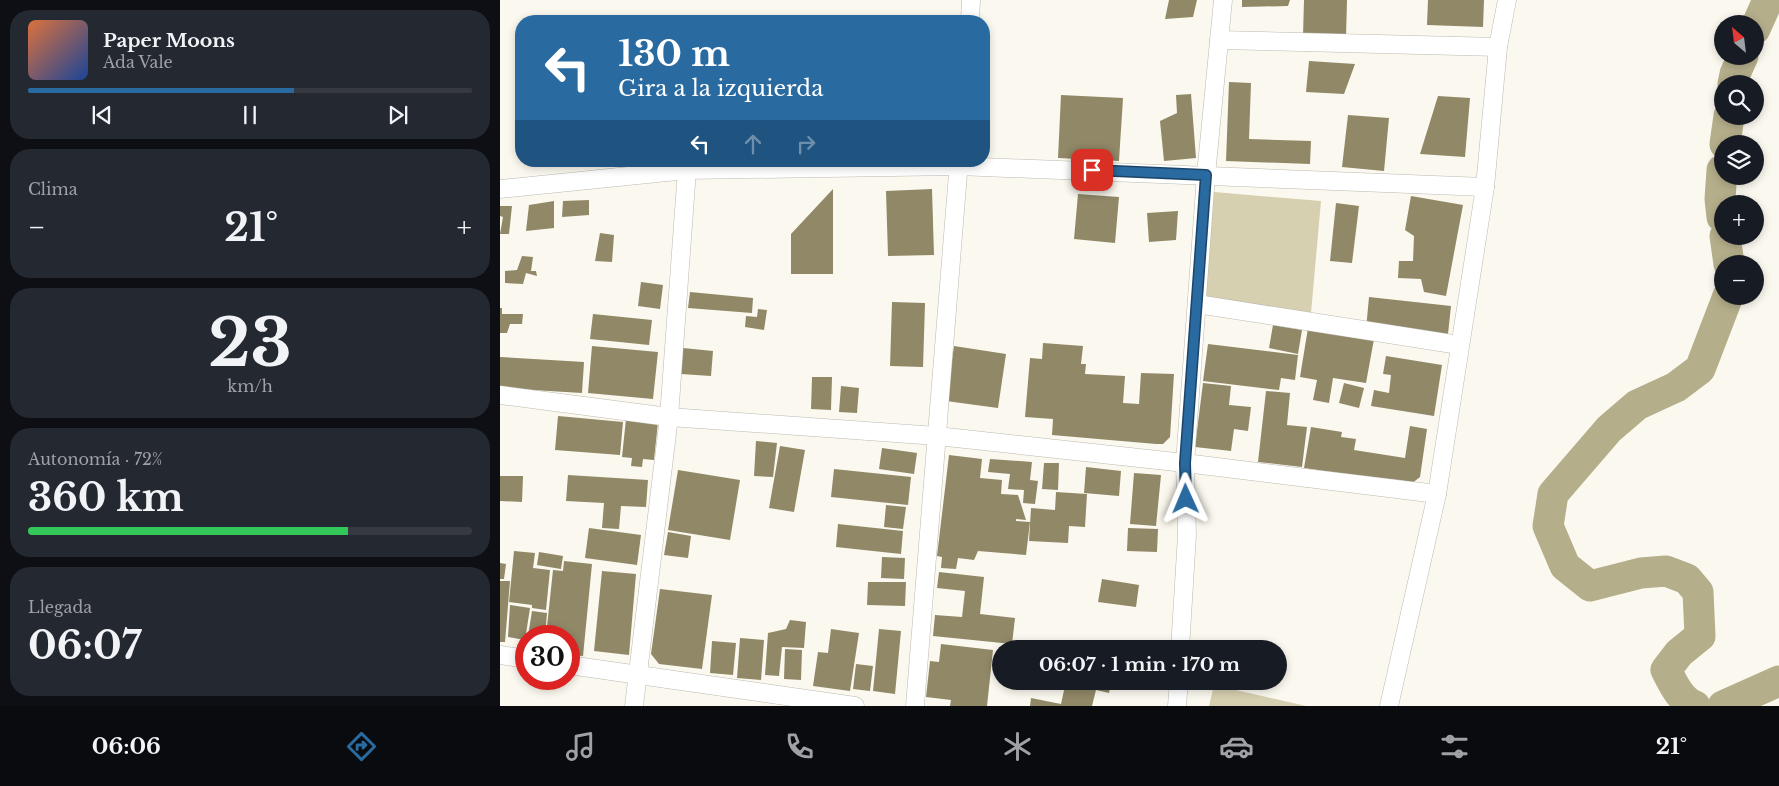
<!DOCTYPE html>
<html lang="es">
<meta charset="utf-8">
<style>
:root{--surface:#171b24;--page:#242831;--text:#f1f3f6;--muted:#9ea1a6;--line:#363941;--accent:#296aa0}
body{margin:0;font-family:"Libre Baskerville",serif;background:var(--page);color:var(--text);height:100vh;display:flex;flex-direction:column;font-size:19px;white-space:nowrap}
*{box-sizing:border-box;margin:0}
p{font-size:16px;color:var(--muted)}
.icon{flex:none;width:28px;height:28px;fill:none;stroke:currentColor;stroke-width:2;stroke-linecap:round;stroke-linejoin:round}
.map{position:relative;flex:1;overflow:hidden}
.sheet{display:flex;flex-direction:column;gap:10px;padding:10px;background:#0d0f14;width:500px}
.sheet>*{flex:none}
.hud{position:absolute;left:15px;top:15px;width:475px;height:152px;border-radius:20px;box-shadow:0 2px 8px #0003;background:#296aa0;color:#fff;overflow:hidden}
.needle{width:32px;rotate:332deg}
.buttons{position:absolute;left:1214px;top:15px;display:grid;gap:10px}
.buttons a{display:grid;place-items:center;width:50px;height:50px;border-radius:50%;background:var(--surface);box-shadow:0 2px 8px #0003;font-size:25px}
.speed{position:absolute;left:15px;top:625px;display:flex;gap:10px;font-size:25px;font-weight:700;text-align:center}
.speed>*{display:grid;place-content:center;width:65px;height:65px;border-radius:50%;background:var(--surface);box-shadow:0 2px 8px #0003;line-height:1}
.speed .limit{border:8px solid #d22;background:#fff;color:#111}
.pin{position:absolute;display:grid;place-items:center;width:42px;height:42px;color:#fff;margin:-21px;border-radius:10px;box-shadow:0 2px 8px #0006}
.me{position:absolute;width:55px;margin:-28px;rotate:359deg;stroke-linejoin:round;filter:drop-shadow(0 0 4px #0008)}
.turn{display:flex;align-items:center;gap:18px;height:105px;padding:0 20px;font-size:22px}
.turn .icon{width:65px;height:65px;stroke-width:2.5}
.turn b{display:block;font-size:35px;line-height:42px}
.lanes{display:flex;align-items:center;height:48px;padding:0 20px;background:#0003;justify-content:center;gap:25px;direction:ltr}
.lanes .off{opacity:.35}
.big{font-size:38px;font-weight:800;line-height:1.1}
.sheet .card{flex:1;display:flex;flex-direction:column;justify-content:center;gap:8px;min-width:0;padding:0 18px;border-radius:20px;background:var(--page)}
.sheet .dial{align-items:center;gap:0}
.dial b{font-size:65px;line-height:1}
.song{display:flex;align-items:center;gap:15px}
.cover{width:60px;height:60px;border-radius:8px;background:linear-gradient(135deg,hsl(20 70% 55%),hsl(220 70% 35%))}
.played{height:5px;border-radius:2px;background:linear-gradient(90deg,var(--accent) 60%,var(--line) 60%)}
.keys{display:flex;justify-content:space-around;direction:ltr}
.heat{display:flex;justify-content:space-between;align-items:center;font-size:28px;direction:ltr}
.charge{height:8px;border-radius:4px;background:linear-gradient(90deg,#34c759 72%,var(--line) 0)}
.trip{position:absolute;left:492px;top:640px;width:295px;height:50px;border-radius:25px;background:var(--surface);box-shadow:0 2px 8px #0003;font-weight:800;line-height:50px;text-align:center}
.tabs{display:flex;height:80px;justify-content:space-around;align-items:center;background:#090b0e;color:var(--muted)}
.tabs .icon{width:35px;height:35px}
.tabs .selected{color:var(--accent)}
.tabs b{font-size:22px;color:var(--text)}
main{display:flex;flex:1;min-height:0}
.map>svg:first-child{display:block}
</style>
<main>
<section class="sheet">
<div class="card">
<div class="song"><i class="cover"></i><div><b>Paper Moons</b><p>Ada Vale</p></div></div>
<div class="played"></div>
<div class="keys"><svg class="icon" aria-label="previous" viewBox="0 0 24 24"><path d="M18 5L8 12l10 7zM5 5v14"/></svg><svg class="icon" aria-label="pause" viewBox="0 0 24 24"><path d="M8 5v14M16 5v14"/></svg><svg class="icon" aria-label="next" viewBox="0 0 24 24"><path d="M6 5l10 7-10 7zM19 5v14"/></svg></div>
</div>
<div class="card"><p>Clima</p>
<div class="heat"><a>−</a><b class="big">21°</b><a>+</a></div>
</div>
<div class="card dial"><b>23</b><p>km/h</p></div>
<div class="card"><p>Autonomía · 72%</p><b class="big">360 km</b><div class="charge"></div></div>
<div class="card"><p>Llegada</p><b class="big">06:07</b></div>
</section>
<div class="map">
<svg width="1279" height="706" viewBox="0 0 1279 706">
<rect width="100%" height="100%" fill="#fbf9ef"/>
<g fill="#d6cfb0">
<path d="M 714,192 L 821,201 L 811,313 L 704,304 Z"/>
<path d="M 714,685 L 806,706 L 709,706 Z"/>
</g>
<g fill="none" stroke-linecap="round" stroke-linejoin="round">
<g stroke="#b5ae8b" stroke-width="31">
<path d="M 1255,29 L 1268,0"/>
<path d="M 1233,84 L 1235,74 L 1243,56"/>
<path d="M 1225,144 L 1229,116"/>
<path d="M 1222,170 L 1220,199 L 1222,217"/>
<path d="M 1225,236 L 1229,264"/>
<path d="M 1195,706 C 1180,700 1173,683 1166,670 L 1179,653 L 1200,636 L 1198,592 L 1187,579 L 1166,571 L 1141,573 L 1090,586 L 1065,566 L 1048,526 L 1053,494 L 1109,429 L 1137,405 L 1176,387 L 1200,369 L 1228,296"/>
<path d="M 1223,706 L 1279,681"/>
</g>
</g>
<g fill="#908867">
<path d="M 669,0 L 697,0 L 693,17 L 665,19 Z"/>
<path d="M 742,0 L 790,0 L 788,6 L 742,7 Z"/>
<path d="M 804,0 L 847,0 L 846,38 L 803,36 Z"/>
<path d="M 928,0 L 984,0 L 983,27 L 927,25 Z"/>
<path d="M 809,61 L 855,64 L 844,94 L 806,92 Z"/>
<path d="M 729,82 L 751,83 L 749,139 L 811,141 L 810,164 L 726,161 Z"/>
<path d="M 691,94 L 696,158 L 664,161 L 660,121 L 677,113 L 676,95 Z"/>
<path d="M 561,95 L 623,98 L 619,161 L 558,158 Z"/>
<path d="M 938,96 L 970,98 L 965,157 L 920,154 Z"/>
<path d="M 848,115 L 889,118 L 884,171 L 842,167 Z"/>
<path d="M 333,189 L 333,274 L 291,274 L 291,234 Z"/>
<path d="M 432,189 L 434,255 L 388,256 L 386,191 Z"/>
<path d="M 578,194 L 619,197 L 615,243 L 574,239 Z"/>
<path d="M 911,196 L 963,205 L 946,296 L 924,292 L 921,279 L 898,278 L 899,261 L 913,261 L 914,236 L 905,230 Z"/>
<path d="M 89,200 L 89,215 L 62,217 L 63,201 Z"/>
<path d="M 54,201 L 54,228 L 26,231 L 29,205 Z"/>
<path d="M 836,203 L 859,206 L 852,263 L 830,261 Z"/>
<path d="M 0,206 L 12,206 L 9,234 L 0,234 L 3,217 L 0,216 Z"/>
<path d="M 678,211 L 676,240 L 649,242 L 647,213 Z"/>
<path d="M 100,233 L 114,235 L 112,262 L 95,261 Z"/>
<path d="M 22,256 L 33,257 L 31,271 L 36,271 L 37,276 L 26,273 L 23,284 L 5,283 L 5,271 L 17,270 Z"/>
<path d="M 141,282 L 163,285 L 160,309 L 138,306 Z"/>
<path d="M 190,292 L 253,298 L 252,313 L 188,308 Z"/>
<path d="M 869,297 L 951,306 L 948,334 L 866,329 Z"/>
<path d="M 392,302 L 425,303 L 423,367 L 390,366 Z"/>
<path d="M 0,308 L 2,308 L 2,314 L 23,314 L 22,324 L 10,324 L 7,333 L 0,333 Z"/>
<path d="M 258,309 L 267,310 L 264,330 L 245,327 L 246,316 L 257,317 Z"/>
<path d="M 93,314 L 152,320 L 149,345 L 90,339 Z"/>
<path d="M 773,325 L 802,330 L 798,354 L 769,348 Z"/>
<path d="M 808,328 L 874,339 L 866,383 L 833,378 L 829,403 L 813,400 L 817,380 L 800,377 Z"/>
<path d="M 543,343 L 583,346 L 581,364 L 586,364 L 585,374 L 625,376 L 623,403 L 639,404 L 641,373 L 674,374 L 670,437 L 663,444 L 656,444 L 552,435 L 553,419 L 525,417 L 530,358 L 542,359 Z"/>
<path d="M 708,344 L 798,355 L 795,380 L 781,378 L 779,390 L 703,381 Z"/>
<path d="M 92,346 L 158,352 L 153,399 L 88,393 Z"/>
<path d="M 454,346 L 506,354 L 498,408 L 446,401 Z"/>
<path d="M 183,348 L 213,351 L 211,376 L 181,374 Z"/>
<path d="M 886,356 L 942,365 L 934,416 L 871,406 L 874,390 L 889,393 L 891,375 L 883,374 Z"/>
<path d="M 0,357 L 84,362 L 82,393 L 0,388 Z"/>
<path d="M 312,377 L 332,377 L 331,410 L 311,409 Z"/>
<path d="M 703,383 L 731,386 L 729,405 L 751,407 L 748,431 L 734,429 L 731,451 L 695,447 Z"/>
<path d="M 844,383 L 864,388 L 859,408 L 839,403 Z"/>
<path d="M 341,386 L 359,388 L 357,413 L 339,412 Z"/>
<path d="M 766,391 L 790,393 L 787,425 L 807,427 L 802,467 L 758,462 Z"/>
<path d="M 58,416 L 123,422 L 120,455 L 55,450 Z"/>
<path d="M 126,419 L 158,422 L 154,460 L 143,459 L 142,467 L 131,466 L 132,458 L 122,457 Z"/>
<path d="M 910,426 L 927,429 L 920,477 L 911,484 L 804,468 L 811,427 L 842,432 L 841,437 L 856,439 L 854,450 L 905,458 Z"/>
<path d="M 256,441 L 277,443 L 273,477 L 254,476 Z"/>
<path d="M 280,446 L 305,450 L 294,512 L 269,508 Z"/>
<path d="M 382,448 L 417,453 L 414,474 L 379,469 Z"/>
<path d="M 449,455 L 482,459 L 480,478 L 502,480 L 501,494 L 518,495 L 526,520 L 516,519 L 516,521 L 530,522 L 526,555 L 478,551 L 474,560 L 458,558 L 456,569 L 441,568 L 442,557 L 437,556 Z"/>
<path d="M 490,459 L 532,462 L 530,480 L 538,481 L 535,504 L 523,503 L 524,490 L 508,489 L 510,474 L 488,472 Z"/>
<path d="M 544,463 L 559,463 L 558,490 L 542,489 Z"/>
<path d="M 586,467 L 621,471 L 619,496 L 584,493 Z"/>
<path d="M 334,469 L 411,477 L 408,505 L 331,497 Z"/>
<path d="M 178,470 L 240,480 L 230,540 L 168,530 Z"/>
<path d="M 634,473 L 661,475 L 656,526 L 630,524 Z"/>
<path d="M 68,475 L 148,480 L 146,507 L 121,506 L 119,529 L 102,528 L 104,503 L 66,501 Z"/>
<path d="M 0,476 L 23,476 L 22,502 L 0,501 Z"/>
<path d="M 556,492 L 587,494 L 585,527 L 569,526 L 568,543 L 529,541 L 531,508 L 555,510 Z"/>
<path d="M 386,505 L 406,507 L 403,529 L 384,527 Z"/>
<path d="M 338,524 L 403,531 L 401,554 L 336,547 Z"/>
<path d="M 89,528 L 141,535 L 137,565 L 85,558 Z"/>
<path d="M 628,528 L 658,529 L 657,552 L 627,551 Z"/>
<path d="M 168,532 L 191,536 L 188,558 L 164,555 Z"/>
<path d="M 14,551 L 35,553 L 33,568 L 50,570 L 46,610 L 32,608 L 32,605 L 9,602 Z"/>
<path d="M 39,552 L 63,556 L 61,569 L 37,565 Z"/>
<path d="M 382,557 L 405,558 L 404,579 L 381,578 Z"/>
<path d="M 64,561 L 92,564 L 83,656 L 69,655 L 69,636 L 46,636 L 53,570 L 63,571 Z"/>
<path d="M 0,563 L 6,564 L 4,579 L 0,579 Z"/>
<path d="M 102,571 L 136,574 L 129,655 L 94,651 Z"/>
<path d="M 439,572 L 484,577 L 480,614 L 515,618 L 512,644 L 433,636 L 435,615 L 462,617 L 465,591 L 437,588 Z"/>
<path d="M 602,579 L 639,585 L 636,607 L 598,602 Z"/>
<path d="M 0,581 L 10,581 L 5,642 L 0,642 Z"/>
<path d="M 368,582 L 406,582 L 405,606 L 367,605 Z"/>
<path d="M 160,589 L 212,595 L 202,669 L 159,664 L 151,654 Z"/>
<path d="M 10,605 L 30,608 L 25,640 L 8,637 Z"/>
<path d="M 32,611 L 47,613 L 45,636 L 28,636 Z"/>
<path d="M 290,620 L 306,622 L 304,648 L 282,647 L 279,676 L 265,675 L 268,633 L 286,629 Z"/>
<path d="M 331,629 L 359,633 L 350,691 L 313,686 L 318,652 L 328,653 Z"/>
<path d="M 379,629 L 401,631 L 395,694 L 373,691 Z"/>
<path d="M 240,638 L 264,640 L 261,680 L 237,678 Z"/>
<path d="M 212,641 L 236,643 L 233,675 L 210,673 Z"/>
<path d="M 441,644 L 493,650 L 487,706 L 450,706 L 451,700 L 426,697 L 430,661 L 439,662 Z"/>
<path d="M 285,649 L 302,650 L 301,680 L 284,679 Z"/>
<path d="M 356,664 L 373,666 L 370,691 L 353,689 Z"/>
<path d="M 566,681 L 581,681 L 610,688 L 609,693 L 596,690 L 592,706 L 530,706 L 531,698 L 561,704 Z"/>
</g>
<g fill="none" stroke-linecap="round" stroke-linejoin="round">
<g stroke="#bbb9b0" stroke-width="19">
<g id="minor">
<path d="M 470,21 L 471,0"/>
<path d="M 719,40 L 998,47"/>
<path d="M 0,189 L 187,170 L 458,166 L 985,187"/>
<path d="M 697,304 L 959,345"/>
<path d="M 0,395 L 169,417 L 437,436 L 685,463 L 937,494"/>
<path d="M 680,649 L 687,535 L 685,463 L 706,175 L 723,0"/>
<path d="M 0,655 L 26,659"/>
<path d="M 69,665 L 355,706"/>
<path d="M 134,706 L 169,417 L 187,170"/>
<path d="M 415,706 L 459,161"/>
<path d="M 677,706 L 679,681"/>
<path d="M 889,706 L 937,494 L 985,187 L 998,47 L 1007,0"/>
</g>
</g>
<use href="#minor" stroke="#fff" stroke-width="18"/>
</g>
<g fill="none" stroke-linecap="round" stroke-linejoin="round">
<g stroke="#1b4568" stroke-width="12">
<path id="route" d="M 592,170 L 706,175 L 685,463 L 686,499"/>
</g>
<use href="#route" stroke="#296aa0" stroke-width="9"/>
</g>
</svg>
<div class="buttons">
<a><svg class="needle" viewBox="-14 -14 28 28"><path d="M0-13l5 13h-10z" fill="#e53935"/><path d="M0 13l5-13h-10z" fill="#9ea1a6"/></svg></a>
<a><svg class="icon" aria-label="search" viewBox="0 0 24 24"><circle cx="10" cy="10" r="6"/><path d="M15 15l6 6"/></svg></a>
<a><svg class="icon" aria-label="layers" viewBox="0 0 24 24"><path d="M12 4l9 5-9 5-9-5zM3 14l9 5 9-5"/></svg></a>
<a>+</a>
<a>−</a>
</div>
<div class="speed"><div class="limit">30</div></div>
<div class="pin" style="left:592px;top:170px;background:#d93025"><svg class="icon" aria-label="arrive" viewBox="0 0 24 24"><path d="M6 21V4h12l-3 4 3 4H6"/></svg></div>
<svg class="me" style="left:686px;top:499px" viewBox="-20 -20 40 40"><path d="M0-17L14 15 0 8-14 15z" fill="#296aa0" stroke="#fff" stroke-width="4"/></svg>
<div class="trip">06:07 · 1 min · 170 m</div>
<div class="hud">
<div class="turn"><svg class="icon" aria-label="left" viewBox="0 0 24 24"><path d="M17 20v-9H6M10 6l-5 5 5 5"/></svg><div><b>130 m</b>Gira a la izquierda</div></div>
<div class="lanes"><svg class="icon" aria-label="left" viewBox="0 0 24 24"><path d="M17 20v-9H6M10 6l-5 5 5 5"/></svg><svg class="icon off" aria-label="ahead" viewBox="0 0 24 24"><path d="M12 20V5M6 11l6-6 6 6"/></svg><svg class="icon off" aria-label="right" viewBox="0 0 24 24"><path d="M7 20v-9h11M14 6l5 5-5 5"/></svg></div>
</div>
</div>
</main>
<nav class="tabs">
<b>06:06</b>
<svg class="icon selected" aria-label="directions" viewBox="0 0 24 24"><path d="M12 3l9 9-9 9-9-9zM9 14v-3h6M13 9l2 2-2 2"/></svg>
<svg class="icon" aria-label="music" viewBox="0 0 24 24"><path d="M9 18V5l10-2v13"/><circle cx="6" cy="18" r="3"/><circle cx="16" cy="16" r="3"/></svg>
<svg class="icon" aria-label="phone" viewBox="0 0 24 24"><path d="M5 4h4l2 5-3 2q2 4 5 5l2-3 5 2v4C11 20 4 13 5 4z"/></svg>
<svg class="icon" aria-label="climate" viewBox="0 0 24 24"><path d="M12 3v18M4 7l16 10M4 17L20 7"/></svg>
<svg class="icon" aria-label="car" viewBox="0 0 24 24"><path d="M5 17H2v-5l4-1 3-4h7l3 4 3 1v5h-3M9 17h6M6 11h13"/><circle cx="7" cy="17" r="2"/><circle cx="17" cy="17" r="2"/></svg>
<svg class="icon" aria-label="filters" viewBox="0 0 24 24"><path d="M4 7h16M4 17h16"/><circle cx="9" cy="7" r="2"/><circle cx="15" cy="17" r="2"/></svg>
<b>21°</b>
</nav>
